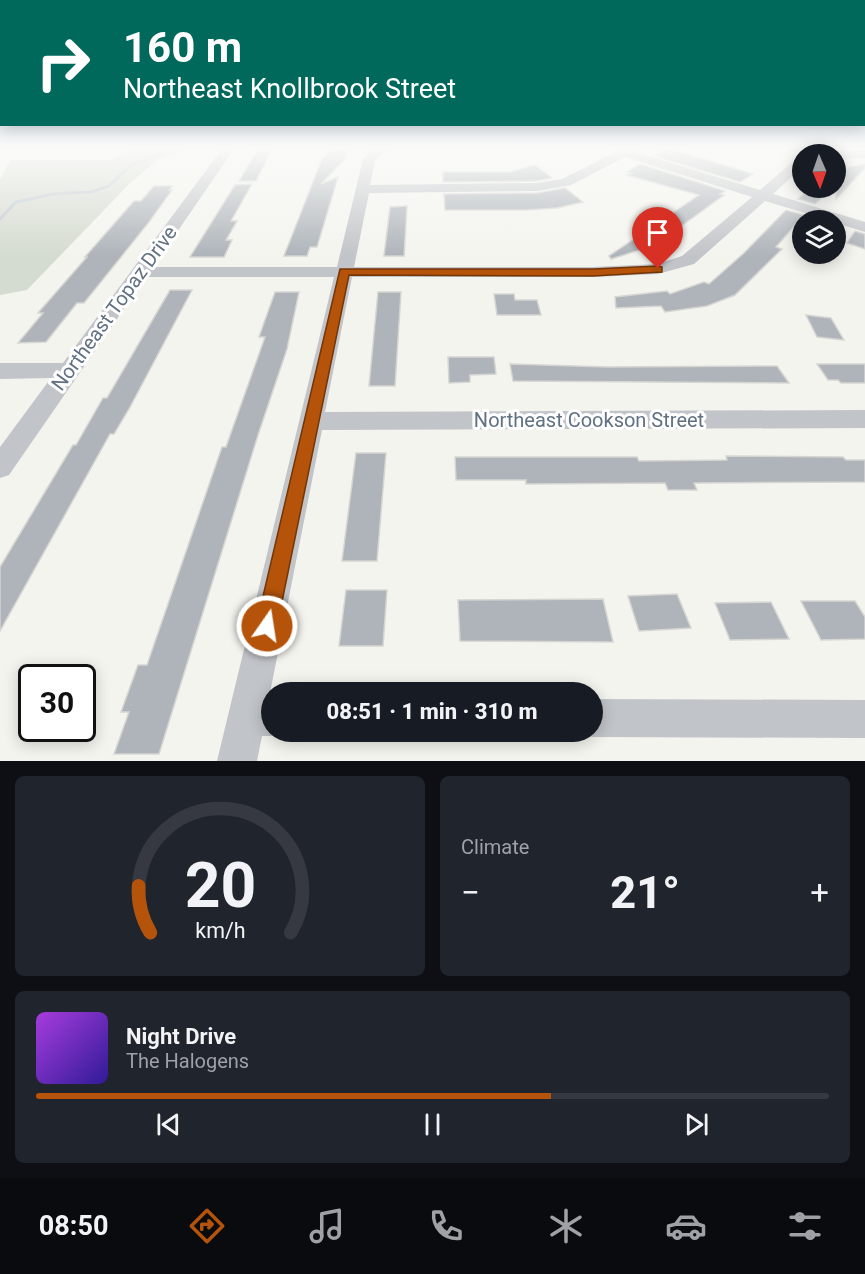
<!DOCTYPE html>
<meta charset="utf-8">
<style>
:root{--surface:#171b24;--page:#20242c;--text:#f1f3f6;--muted:#9ea1a6;--line:#363941;--accent:#b45309}
body{margin:0;font-family:Roboto,sans-serif;background:var(--page);color:var(--text);height:100vh;display:flex;flex-direction:column;font-size:22px;white-space:nowrap}
*{box-sizing:border-box;margin:0}
p{font-size:20px;color:var(--muted)}
.icon{flex:none;width:33px;height:33px;fill:none;stroke:currentColor;stroke-width:2;stroke-linecap:round;stroke-linejoin:round}
.map{position:relative;height:761px;overflow:hidden}
.details{display:flex;flex-direction:column;gap:15px;padding:15px;background:#0d0f14;flex:1}
.details>*{flex:none}
.banner{position:absolute;left:0px;top:0px;width:866px;height:126px;box-shadow:0 3px 15px #0003;background:#00695c;color:#fff;overflow:hidden}
.needle{width:39px;rotate:178deg}
.buttons{position:absolute;left:792px;top:144px;display:grid;gap:12px}
.buttons a{display:grid;place-items:center;width:54px;height:54px;border-radius:50%;background:var(--surface);box-shadow:0 3px 15px #0003;font-size:30px}
.speed{position:absolute;left:18px;top:664px;display:flex;gap:12px;font-size:30px;font-weight:700;text-align:center}
.speed>*{display:grid;place-content:center;width:78px;height:78px;border-radius:50%;background:var(--surface);box-shadow:0 3px 15px #0003;line-height:1}
.speed .limit{border:3px solid #111;border-radius:9px;background:#fff;color:#111}
.pin{position:absolute;display:grid;place-items:center;width:51px;height:51px;color:#fff;margin:-62px -26px;border-radius:50% 50% 50% 0;rotate:-45deg;box-shadow:0 0 6px #0007}
.pin .icon{rotate:45deg}
.me{position:absolute;width:66px;margin:-33px;rotate:13deg;stroke-linejoin:round;filter:drop-shadow(0 0 4px #0008)}
.turn{display:flex;align-items:center;gap:21px;height:126px;padding:0 24px;font-size:27px}
.turn .icon{width:78px;height:78px;stroke-width:2.5}
.turn b{display:block;font-size:42px;line-height:51px}
.big{font-size:45px;font-weight:800;line-height:1.1}
.details .widget{flex:1;display:flex;flex-direction:column;justify-content:center;gap:9px;min-width:0;padding:0 21px;border-radius:9px;background:var(--page)}
.details .dial{align-items:center;gap:0}
.dial svg{height:156px;overflow:visible;fill:none;stroke:var(--line);stroke-width:7;stroke-linecap:round;text-anchor:middle}
.dial text{fill:var(--text);stroke:none}
.song{display:flex;align-items:center;gap:18px}
.cover{width:72px;height:72px;border-radius:9px;background:linear-gradient(135deg,hsl(280 70% 55%),hsl(250 70% 35%))}
.played{height:6px;border-radius:3px;background:linear-gradient(90deg,var(--accent) 65%,var(--line) 65%)}
.keys{display:flex;justify-content:space-around;direction:ltr}
.heat{display:flex;justify-content:space-between;align-items:center;font-size:33px;direction:ltr}
.details .tiles{flex:1;display:grid;gap:15px;grid-template-columns:1fr 1fr}
.widget:last-child{grid-column:span 2}
.trip{position:absolute;left:261px;top:682px;width:342px;height:60px;border-radius:30px;background:var(--surface);box-shadow:0 3px 15px #0003;font-weight:800;line-height:60px;text-align:center}
.menu{display:flex;height:96px;justify-content:space-around;align-items:center;background:#090b0e;color:var(--muted)}
.menu .icon{width:42px;height:42px}
.menu .selected{color:var(--accent)}
.menu b{font-size:27px;color:var(--text)}
.map>svg:first-child{display:block}
</style>
<div class="map">
<svg width="865" height="761" viewBox="0 0 865 761">
<rect width="100%" height="100%" fill="#f4f4ef"/>
<path fill="#d4dbd0" d="M 134,149 L 192,149 L 157,160 L 129,184 L 27,290 L 0,295 L 0,180 L 10,160 L 112,160 Z"/>
<g fill="none" stroke-linecap="round" stroke-linejoin="round">
<path stroke="#bec8ce" stroke-width="3" d="M 0,219 L 16,202 L 53,194 L 91,192 L 109,186 L 131,165 L 174,149"/>
</g>
<g fill="#aeb4ba" stroke="#d5d5d2" stroke-width="1.5">
<path d="M 258,149 L 272,149 L 256,181 L 239,181 Z"/>
<path d="M 333,149 L 348,149 L 344,160 L 321,184 L 338,177 L 317,247 L 310,247 L 307,256 L 284,256 L 322,159 Z"/>
<path d="M 665,149 L 671,149 L 753,174 L 740,182 L 654,156 Z"/>
<path d="M 640,164 L 725,191 L 720,194 L 724,195 L 655,245 L 611,259 L 609,256 L 699,195 L 627,175 L 632,173 L 627,172 Z"/>
<path d="M 865,164 L 865,168 L 836,199 L 836,170 Z"/>
<path d="M 535,165 L 552,178 L 537,181 L 443,182 L 443,172 L 511,172 Z"/>
<path d="M 252,184 L 231,221 L 237,221 L 226,240 L 232,240 L 224,257 L 190,257 L 235,185 Z"/>
<path d="M 154,186 L 172,186 L 169,190 L 172,190 L 149,222 L 84,303 L 77,303 L 46,342 L 18,343 L 43,313 L 38,313 L 87,257 L 85,257 L 134,201 L 141,201 Z"/>
<path d="M 565,188 L 583,202 L 557,208 L 526,210 L 445,210 L 444,194 L 537,193 Z"/>
<path d="M 811,188 L 832,188 L 815,204 L 798,199 Z"/>
<path d="M 407,206 L 404,256 L 384,256 L 390,207 Z"/>
<path d="M 786,210 L 804,215 L 776,247 L 782,249 L 735,295 L 707,306 L 665,312 L 661,306 L 616,308 L 615,297 L 667,291 L 670,294 L 704,282 L 709,284 L 743,254 Z"/>
<path d="M 855,231 L 865,234 L 865,249 L 847,243 Z"/>
<path d="M 170,290 L 192,290 L 129,409 L 114,434 L 110,434 L 0,631 L 0,567 L 73,445 L 76,445 L 103,398 L 107,398 Z"/>
<path d="M 275,292 L 299,292 L 287,349 L 258,435 L 159,754 L 114,754 L 129,712 L 121,712 L 138,665 L 147,665 L 222,447 L 226,447 L 265,337 L 259,337 Z"/>
<path d="M 378,292 L 401,292 L 395,386 L 369,386 Z"/>
<path d="M 494,294 L 514,294 L 515,300 L 537,300 L 541,315 L 497,315 Z"/>
<path d="M 806,315 L 831,318 L 844,340 L 817,337 Z"/>
<path d="M 448,357 L 494,357 L 496,374 L 470,375 L 470,382 L 449,383 Z"/>
<path d="M 510,364 L 607,367 L 777,366 L 789,383 L 513,381 Z"/>
<path d="M 817,364 L 865,364 L 865,383 L 841,383 L 838,380 L 828,380 Z"/>
<path d="M 356,453 L 386,453 L 377,561 L 342,561 Z"/>
<path d="M 726,456 L 843,457 L 846,460 L 865,460 L 865,482 L 694,483 L 697,490 L 668,490 L 665,483 L 526,484 L 526,480 L 456,480 L 455,457 L 637,457 L 639,461 L 727,460 Z"/>
<path d="M 346,590 L 387,590 L 383,646 L 339,646 Z"/>
<path d="M 677,594 L 691,628 L 639,631 L 628,596 Z"/>
<path d="M 603,599 L 613,642 L 460,641 L 458,600 Z"/>
<path d="M 801,601 L 855,601 L 865,617 L 865,639 L 821,640 Z"/>
<path d="M 771,602 L 789,639 L 730,640 L 715,603 Z"/>
</g>
<g fill="none" stroke-linecap="round" stroke-linejoin="round">
<g fill="#c1c4c8" fill-rule="evenodd">
<path d="M 222,149 L 234,149 L 153,267 L 337,267 L 363,159 L 374,149 L 388,149 L 375,160 L 370,185 L 537,183 L 562,179 L 621,149 L 637,149 L 635,152 L 760,190 L 797,158 L 802,157 L 802,167 L 773,194 L 865,222 L 865,232 L 836,223 L 836,220 L 828,220 L 765,201 L 694,264 L 658,274 L 593,277 L 352,277 L 325,412 L 865,410 L 865,428 L 322,430 L 269,698 L 272,698 L 272,732 L 281,732 L 272,736 L 262,736 L 257,761 L 217,761 L 334,277 L 146,277 L 9,475 L 0,478 L 0,447 L 51,378 L 0,379 L 0,363 L 63,363 ZM 625,157 L 752,197 L 682,256 L 657,264 L 593,267 L 354,267 L 369,193 L 537,191 L 571,185 Z"/>
<path d="M 865,150 L 865,158 L 836,159 L 836,154 L 830,154 L 836,151 Z"/>
<path d="M 592,699 L 865,700 L 865,738 L 592,737 L 581,732 L 592,732 Z"/>
</g>
</g>
<linearGradient id="sky" x2="0" y2="1"><stop stop-color="#97bcde"/><stop offset="0.58" stop-color="#fafaf8"/><stop offset="1" stop-color="#fafaf8" stop-opacity="0"/></linearGradient>
<rect width="865" height="256" fill="url(#sky)"/>
<path fill="#b45309" stroke="#753606" stroke-width="1.5" d="M 658,266 L 662,267 L 662,272 L 593,276 L 349,275 L 277,626 L 274,633 L 267,636 L 259,633 L 256,626 L 340,269 L 593,269 Z"/>
<g text-anchor="middle" stroke-width="6" stroke-linejoin="round" paint-order="stroke">
<g font-size="20" fill="#617182" stroke="#fff">
<text transform="translate(114 308) rotate(-54)" y="7">Northeast Topaz Drive</text>
<text x="589" y="427">Northeast Cookson Street</text>
</g>
</g>
</svg>
<div class="buttons">
<a><svg class="needle" viewBox="-14 -14 28 28"><path d="M0-13l5 13h-10z" fill="#e53935"/><path d="M0 13l5-13h-10z" fill="#9ea1a6"/></svg></a>
<a><svg class="icon" aria-label="layers" viewBox="0 0 24 24"><path d="M12 4l9 5-9 5-9-5zM3 14l9 5 9-5"/></svg></a>
</div>
<div class="speed"><div class="limit">30</div></div>
<div class="pin" style="left:658px;top:269px;background:#d93025"><svg class="icon" aria-label="arrive" viewBox="0 0 24 24"><path d="M6 21V4h12l-3 4 3 4H6"/></svg></div>
<svg class="me" style="left:267px;top:626px" viewBox="-20 -20 40 40"><circle r="17" fill="#b45309" stroke="#fff" stroke-width="3"/><path d="M0-11L8 9 0 5-8 9z" fill="#fff"/></svg>
<div class="trip">08:51 · 1 min · 310 m</div>
<div class="banner">
<div class="turn"><svg class="icon" aria-label="right" viewBox="0 0 24 24"><path d="M7 20v-9h11M14 6l5 5-5 5"/></svg><div><b>160 m</b>Northeast Knollbrook Street</div></div>
</div>
</div>
<section class="details">
<div class="tiles">
<div class="widget dial"><svg viewBox="0 0 100 80">
<path d="M14 69A42 42 0 1 1 86 69"/>
<path d="M14 69A42 42 0 0 1 8 45" stroke="#b45309"/>
<text x="50" y="56" font-size="32" font-weight="700">20</text>
<text x="50" y="72" font-size="11">km/h</text>
</svg></div>
<div class="widget"><p>Climate</p>
<div class="heat"><a>−</a><b class="big">21°</b><a>+</a></div>
</div>
<div class="widget">
<div class="song"><i class="cover"></i><div><b>Night Drive</b><p>The Halogens</p></div></div>
<div class="played"></div>
<div class="keys"><svg class="icon" aria-label="previous" viewBox="0 0 24 24"><path d="M18 5L8 12l10 7zM5 5v14"/></svg><svg class="icon" aria-label="pause" viewBox="0 0 24 24"><path d="M8 5v14M16 5v14"/></svg><svg class="icon" aria-label="next" viewBox="0 0 24 24"><path d="M6 5l10 7-10 7zM19 5v14"/></svg></div>
</div>
</div>
</section>
<nav class="menu">
<b>08:50</b>
<svg class="icon selected" aria-label="directions" viewBox="0 0 24 24"><path d="M12 3l9 9-9 9-9-9zM9 14v-3h6M13 9l2 2-2 2"/></svg>
<svg class="icon" aria-label="music" viewBox="0 0 24 24"><path d="M9 18V5l10-2v13"/><circle cx="6" cy="18" r="3"/><circle cx="16" cy="16" r="3"/></svg>
<svg class="icon" aria-label="phone" viewBox="0 0 24 24"><path d="M5 4h4l2 5-3 2q2 4 5 5l2-3 5 2v4C11 20 4 13 5 4z"/></svg>
<svg class="icon" aria-label="climate" viewBox="0 0 24 24"><path d="M12 3v18M4 7l16 10M4 17L20 7"/></svg>
<svg class="icon" aria-label="car" viewBox="0 0 24 24"><path d="M5 17H2v-5l4-1 3-4h7l3 4 3 1v5h-3M9 17h6M6 11h13"/><circle cx="7" cy="17" r="2"/><circle cx="17" cy="17" r="2"/></svg>
<svg class="icon" aria-label="filters" viewBox="0 0 24 24"><path d="M4 7h16M4 17h16"/><circle cx="9" cy="7" r="2"/><circle cx="15" cy="17" r="2"/></svg>
</nav>
